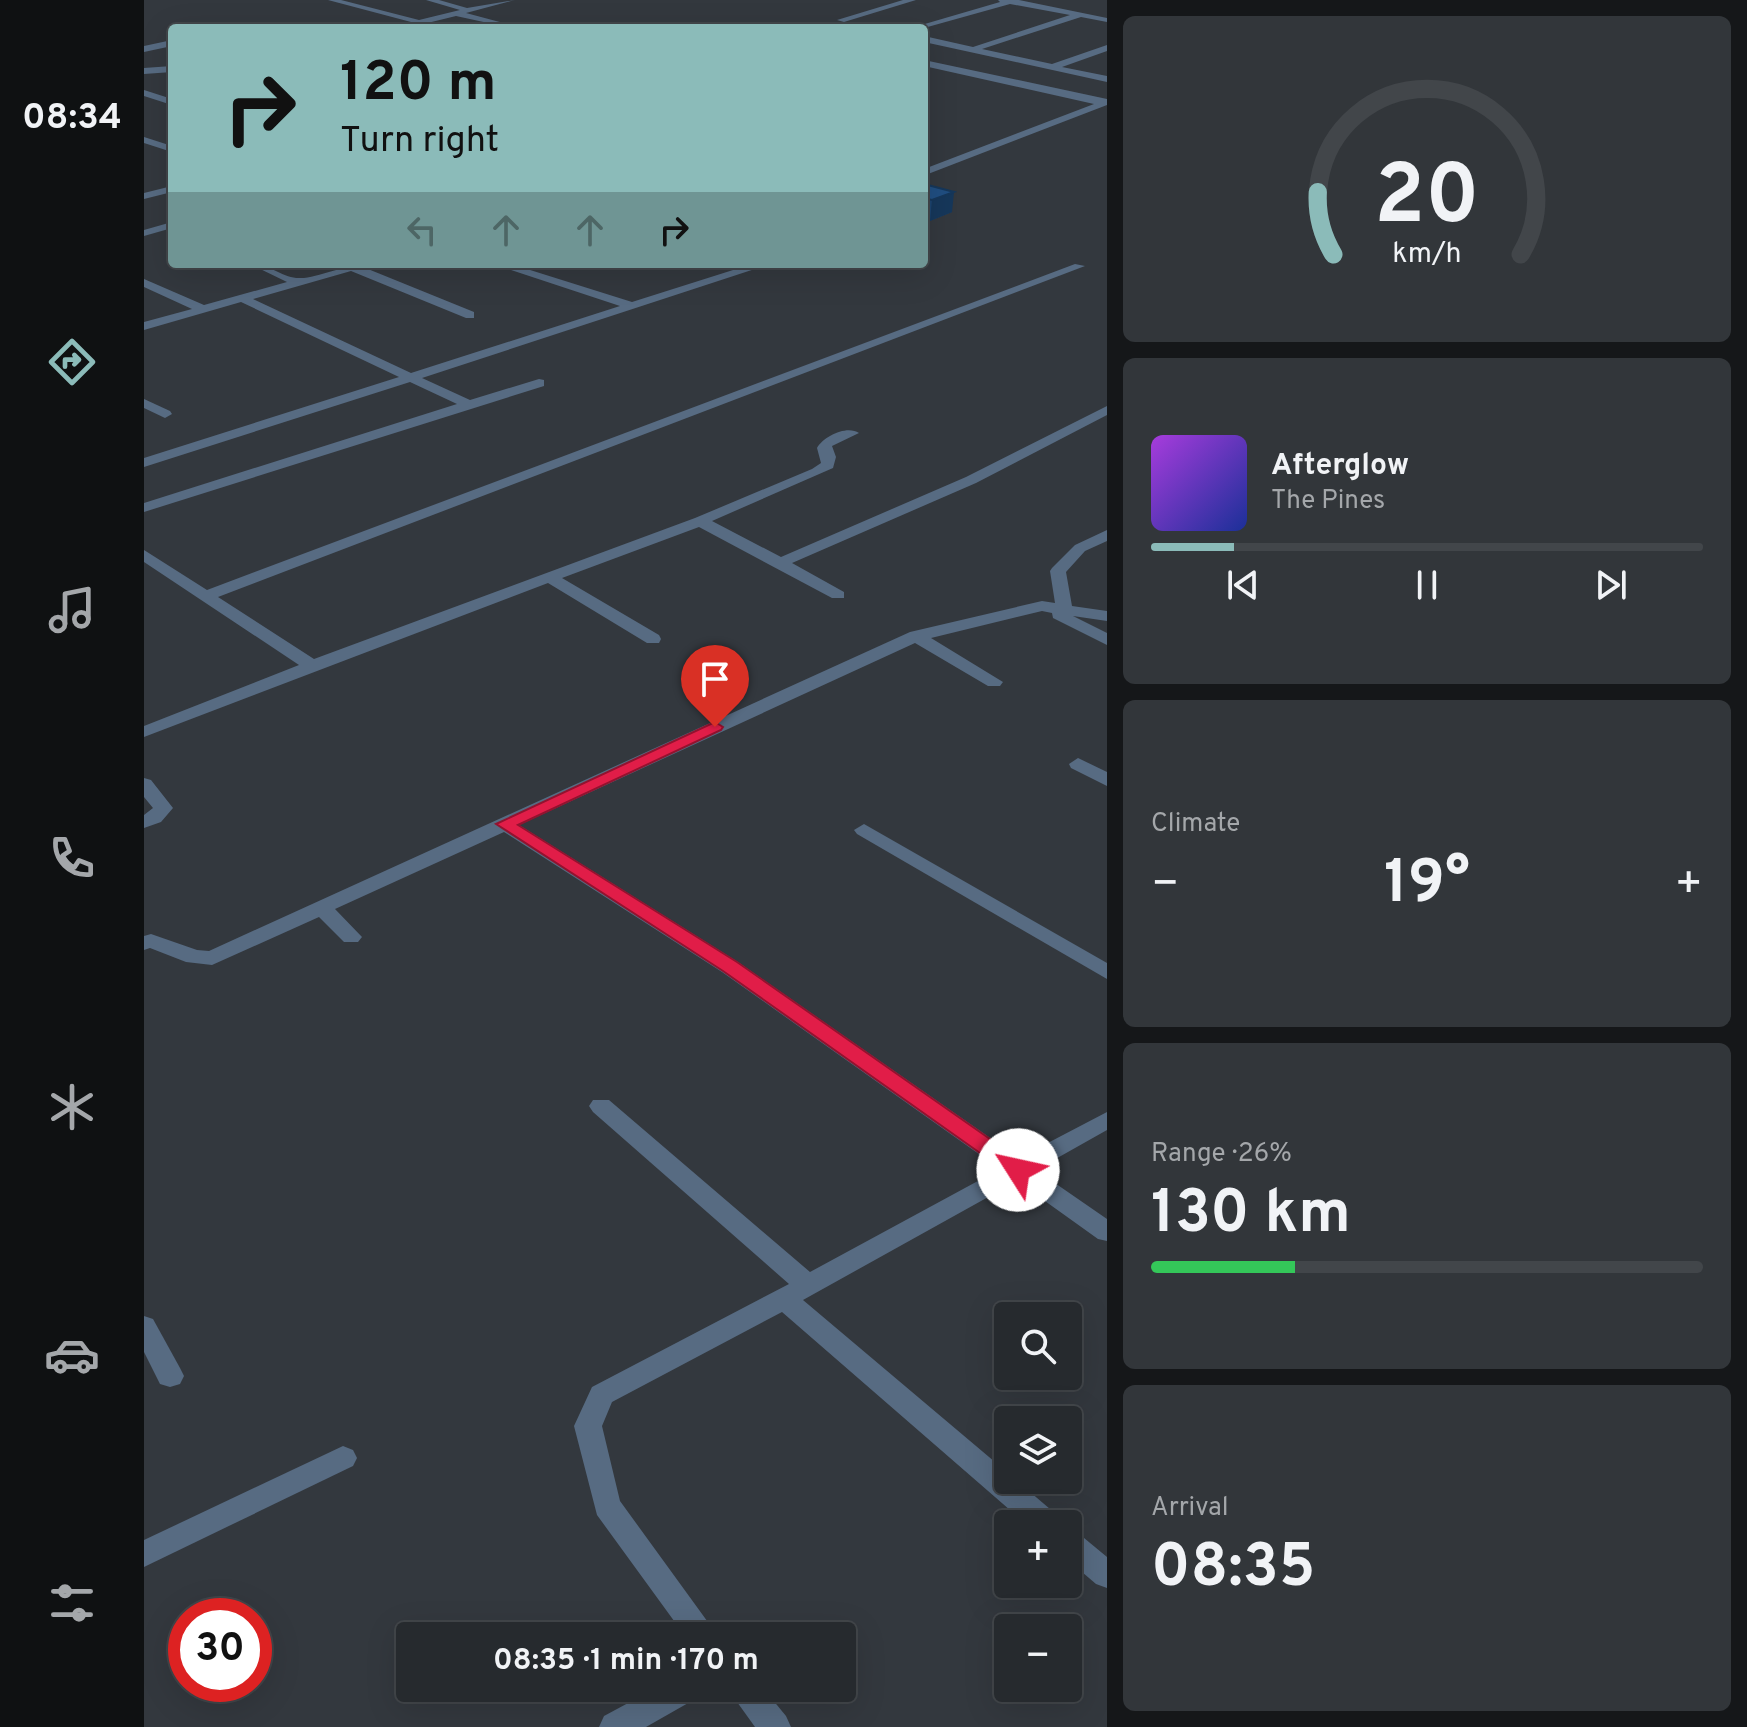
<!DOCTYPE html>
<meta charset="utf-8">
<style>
:root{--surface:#262a2e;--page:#32363a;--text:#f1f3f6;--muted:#a4a7aa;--line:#42464a;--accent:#8bbbb9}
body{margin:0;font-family:Overpass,sans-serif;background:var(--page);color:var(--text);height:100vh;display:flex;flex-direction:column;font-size:30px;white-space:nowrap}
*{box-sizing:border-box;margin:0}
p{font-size:26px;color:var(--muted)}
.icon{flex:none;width:44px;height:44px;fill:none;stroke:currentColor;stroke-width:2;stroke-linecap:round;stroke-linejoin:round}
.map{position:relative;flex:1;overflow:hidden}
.side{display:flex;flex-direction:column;gap:16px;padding:16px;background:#151719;width:640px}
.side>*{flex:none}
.top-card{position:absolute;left:24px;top:24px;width:760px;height:244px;border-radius:8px;box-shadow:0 8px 32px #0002,0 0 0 2px var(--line);background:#8bbbb9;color:#111;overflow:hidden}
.buttons{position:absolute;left:850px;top:1302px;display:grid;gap:16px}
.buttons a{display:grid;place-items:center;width:88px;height:88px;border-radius:8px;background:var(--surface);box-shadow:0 8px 32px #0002,0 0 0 2px var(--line);font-size:40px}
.speed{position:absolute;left:24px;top:1598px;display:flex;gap:16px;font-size:40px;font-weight:700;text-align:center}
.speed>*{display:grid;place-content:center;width:104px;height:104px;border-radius:50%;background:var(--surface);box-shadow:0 8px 32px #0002,0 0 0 2px var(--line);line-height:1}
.speed .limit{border:12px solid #d22;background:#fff;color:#111}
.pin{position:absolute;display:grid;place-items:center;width:68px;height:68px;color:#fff;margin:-82px -34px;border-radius:50% 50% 50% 0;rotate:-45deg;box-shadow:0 0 8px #0007}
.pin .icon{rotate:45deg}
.me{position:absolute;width:88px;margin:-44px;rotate:305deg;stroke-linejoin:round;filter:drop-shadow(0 0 6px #0008)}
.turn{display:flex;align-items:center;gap:28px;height:168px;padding:0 40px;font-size:36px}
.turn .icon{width:104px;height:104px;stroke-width:2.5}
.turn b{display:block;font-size:56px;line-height:68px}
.lanes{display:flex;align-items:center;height:76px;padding:0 40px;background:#0003;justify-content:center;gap:40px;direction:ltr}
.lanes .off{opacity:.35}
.big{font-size:60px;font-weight:700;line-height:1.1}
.side .card{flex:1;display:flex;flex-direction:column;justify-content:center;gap:12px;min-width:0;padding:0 28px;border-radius:12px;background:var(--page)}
.side .dial{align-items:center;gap:0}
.dial svg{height:208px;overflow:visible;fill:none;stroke:var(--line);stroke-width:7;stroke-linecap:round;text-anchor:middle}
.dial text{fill:var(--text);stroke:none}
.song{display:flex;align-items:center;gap:24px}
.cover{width:96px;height:96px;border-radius:12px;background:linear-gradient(135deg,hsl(280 70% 55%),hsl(230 70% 35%))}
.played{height:8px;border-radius:4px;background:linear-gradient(90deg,var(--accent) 15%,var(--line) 15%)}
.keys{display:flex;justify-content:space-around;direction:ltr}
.heat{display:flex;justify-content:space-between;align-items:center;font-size:44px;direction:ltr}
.charge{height:12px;border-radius:6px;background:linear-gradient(90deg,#34c759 26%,var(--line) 0)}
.trip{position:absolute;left:252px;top:1622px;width:460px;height:80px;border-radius:8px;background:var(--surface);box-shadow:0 8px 32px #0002,0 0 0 2px var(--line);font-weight:700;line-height:80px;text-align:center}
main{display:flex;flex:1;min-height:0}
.menu{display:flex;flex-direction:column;width:144px;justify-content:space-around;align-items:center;background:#0f1112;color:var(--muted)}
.menu .icon{width:56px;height:56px}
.menu .on{color:var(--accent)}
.menu b{font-size:36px;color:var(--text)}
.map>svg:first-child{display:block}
</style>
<main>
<nav class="menu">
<b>08:34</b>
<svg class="icon on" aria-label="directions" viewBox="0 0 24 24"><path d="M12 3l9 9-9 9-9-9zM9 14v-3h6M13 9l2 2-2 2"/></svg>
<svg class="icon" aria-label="music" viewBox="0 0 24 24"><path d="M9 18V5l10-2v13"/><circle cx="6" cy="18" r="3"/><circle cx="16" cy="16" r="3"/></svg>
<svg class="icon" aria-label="phone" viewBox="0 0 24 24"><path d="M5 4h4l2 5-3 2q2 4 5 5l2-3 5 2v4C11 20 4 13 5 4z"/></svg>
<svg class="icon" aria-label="climate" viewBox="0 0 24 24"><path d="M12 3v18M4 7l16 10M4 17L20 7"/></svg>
<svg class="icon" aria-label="car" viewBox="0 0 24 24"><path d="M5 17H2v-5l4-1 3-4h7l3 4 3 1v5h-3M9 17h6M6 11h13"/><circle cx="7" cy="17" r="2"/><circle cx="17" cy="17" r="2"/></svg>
<svg class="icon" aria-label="filters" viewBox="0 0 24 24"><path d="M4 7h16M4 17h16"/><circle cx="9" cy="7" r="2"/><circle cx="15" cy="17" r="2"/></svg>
</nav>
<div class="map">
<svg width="963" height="1727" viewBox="0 0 963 1727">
<rect width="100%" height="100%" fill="#33383e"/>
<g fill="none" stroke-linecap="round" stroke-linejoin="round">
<g fill="#576b82" fill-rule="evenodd">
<path d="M 184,0 L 197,0 L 275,20 L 316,10 L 282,0 L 295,0 L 323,8 L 371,0 L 322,13 L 367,25 L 367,28 L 312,16 L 263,28 L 249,28 L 267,22 Z"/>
<path d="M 759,0 L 772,0 L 700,22 L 693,20 Z"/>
<path d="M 854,0 L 875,0 L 963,18 L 963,22 L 937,17 L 838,49 L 908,64 L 963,45 L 963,51 L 918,67 L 963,76 L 963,82 L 780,42 L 780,36 L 829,47 L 926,15 L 866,4 L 780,28 L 767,28 L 856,2 Z"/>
<path d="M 68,25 L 73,28 L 65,28 Z"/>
<path d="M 28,40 L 28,46 L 0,52 L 0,46 Z"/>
<path d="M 780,60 L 963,99 L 963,105 L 784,174 L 780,173 L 780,169 L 950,104 L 780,66 Z"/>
<path d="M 28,66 L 28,72 L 0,74 L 0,68 Z"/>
<path d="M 0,90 L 28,99 L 28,105 L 0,96 Z"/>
<path d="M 0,137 L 28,146 L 28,152 L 0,143 Z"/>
<path d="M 28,186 L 28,192 L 0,199 L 0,193 Z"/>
<path d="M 28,222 L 28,228 L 0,236 L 0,230 Z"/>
<path d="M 106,264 C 126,264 139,278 155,278 C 172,279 201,264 225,264 L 219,267 L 330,312 L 330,318 L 322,318 L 207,271 L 109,299 L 267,373 L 476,306 L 349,264 L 367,264 L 488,302 L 608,264 L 626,264 L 278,378 L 326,400 L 395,379 L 400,380 L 400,386 L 0,512 L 0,503 L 313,404 L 266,382 L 0,467 L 0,458 L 255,377 L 97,302 L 0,330 L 0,322 L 48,309 L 0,287 L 0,279 L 60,305 L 143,282 Z"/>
<path d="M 931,264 L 941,266 L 74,597 L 170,659 L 551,518 L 668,469 L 677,463 L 673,448 C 680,436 703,425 715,433 L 688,446 L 692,457 L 689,468 L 568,521 L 637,557 L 822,477 L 963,406 L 963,415 L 832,483 L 648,563 L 700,592 L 700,598 L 688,598 L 555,527 L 418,578 L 515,635 L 517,639 L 515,643 L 503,643 L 404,583 L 0,737 L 0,726 L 155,665 L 0,562 L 0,550 L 63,590 Z"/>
<path d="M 0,399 L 26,411 L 28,414 L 21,418 L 0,408 Z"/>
<path d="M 963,530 L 963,541 L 941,551 L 922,572 L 928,606 L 963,611 L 963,621 L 929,616 L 963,633 L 963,645 L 909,618 L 908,613 L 898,611 L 787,638 L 859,682 L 856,686 L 844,686 L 771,643 L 375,825 L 594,962 L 875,1158 L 963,1112 L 963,1130 L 892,1170 L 963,1219 L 963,1241 L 954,1239 L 873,1181 L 659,1300 L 864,1473 L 864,1480 L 872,1480 L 913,1515 L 918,1524 L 882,1524 L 638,1312 L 468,1402 L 458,1426 L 476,1501 L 574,1636 L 541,1636 L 453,1515 L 430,1426 L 448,1387 L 645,1284 L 449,1112 L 445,1106 L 449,1100 L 465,1100 L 666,1272 L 856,1169 L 578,972 L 360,832 L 191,909 L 218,937 L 214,942 L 200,942 L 175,917 L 68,965 L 42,962 L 6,948 L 0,950 L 0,936 L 7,934 L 53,950 L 65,951 L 766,632 L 898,601 L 911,603 L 906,571 L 908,568 L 931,545 Z"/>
<path d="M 934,758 L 963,772 L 963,786 L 927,768 L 925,764 Z"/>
<path d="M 0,778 L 7,780 L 29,808 L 17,822 L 0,828 L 0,815 L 9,808 L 0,797 Z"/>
<path d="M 720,824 L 963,963 L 963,979 L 713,834 L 710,830 Z"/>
<path d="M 0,1316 L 9,1319 L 36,1368 L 40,1376 L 36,1384 L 26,1387 L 16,1384 L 0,1352 Z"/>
<path d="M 199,1446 L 209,1450 L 213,1458 L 209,1466 L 0,1567 L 0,1540 Z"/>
<path d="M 924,1529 L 934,1533 L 963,1557 L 963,1588 L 952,1584 L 924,1560 Z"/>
<path d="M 512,1688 L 558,1688 L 553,1698 L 502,1727 L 455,1727 L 460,1716 Z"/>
<path d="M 583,1688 L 619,1688 L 642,1716 L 647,1727 L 611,1727 Z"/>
</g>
</g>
<path fill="#1c436f" d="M 780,184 L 808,212 L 786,221 L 780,219 Z"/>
<path fill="#16375a" d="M 810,192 L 808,212 L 786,221 L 788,200 Z"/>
<path fill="#204e81" stroke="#16375a" stroke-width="2" d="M 780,184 L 810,192 L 788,200 L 780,198 Z"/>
<path fill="#e11d48" stroke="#92132f" stroke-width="2" d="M 571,722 L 579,727 L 577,730 L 374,825 L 593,962 L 882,1164 L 885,1170 L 882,1175 L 867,1175 L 579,971 L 352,824 Z"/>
</svg>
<div class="buttons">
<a><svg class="icon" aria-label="search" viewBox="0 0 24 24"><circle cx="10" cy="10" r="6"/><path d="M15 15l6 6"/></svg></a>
<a><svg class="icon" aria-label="layers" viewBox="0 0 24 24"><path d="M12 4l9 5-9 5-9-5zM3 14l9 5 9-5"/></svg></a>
<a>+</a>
<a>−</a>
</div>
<div class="speed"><div class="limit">30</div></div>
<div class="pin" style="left:571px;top:727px;background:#d93025"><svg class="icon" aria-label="arrive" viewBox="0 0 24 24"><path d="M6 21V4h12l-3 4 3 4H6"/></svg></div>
<svg class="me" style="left:874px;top:1170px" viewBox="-20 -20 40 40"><circle r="19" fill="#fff"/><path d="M0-13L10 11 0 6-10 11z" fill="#e11d48"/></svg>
<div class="trip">08:35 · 1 min · 170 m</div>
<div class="top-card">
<div class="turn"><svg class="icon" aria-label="right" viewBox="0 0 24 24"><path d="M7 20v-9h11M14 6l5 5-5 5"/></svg><div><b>120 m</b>Turn right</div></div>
<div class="lanes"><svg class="icon off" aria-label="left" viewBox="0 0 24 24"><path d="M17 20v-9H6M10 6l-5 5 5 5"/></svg><svg class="icon off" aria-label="ahead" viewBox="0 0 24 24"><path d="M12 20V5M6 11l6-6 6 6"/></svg><svg class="icon off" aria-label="ahead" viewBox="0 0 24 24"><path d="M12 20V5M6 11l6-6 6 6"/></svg><svg class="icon" aria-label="right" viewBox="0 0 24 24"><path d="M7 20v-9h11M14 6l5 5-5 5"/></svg></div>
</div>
</div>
<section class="side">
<div class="card dial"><svg viewBox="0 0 100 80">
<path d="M14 69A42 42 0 1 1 86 69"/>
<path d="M14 69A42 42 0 0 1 8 45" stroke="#8bbbb9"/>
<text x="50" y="56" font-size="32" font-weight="700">20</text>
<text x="50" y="72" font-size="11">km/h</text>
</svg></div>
<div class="card">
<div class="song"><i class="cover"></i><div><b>Afterglow</b><p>The Pines</p></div></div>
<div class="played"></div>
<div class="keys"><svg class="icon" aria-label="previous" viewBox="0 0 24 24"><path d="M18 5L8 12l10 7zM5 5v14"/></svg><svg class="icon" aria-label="pause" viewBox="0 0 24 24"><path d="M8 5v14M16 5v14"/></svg><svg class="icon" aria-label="next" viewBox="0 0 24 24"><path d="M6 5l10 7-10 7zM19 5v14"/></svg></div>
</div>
<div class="card"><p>Climate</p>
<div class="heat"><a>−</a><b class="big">19°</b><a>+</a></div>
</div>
<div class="card"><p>Range · 26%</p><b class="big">130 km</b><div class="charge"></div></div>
<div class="card"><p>Arrival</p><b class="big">08:35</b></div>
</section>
</main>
